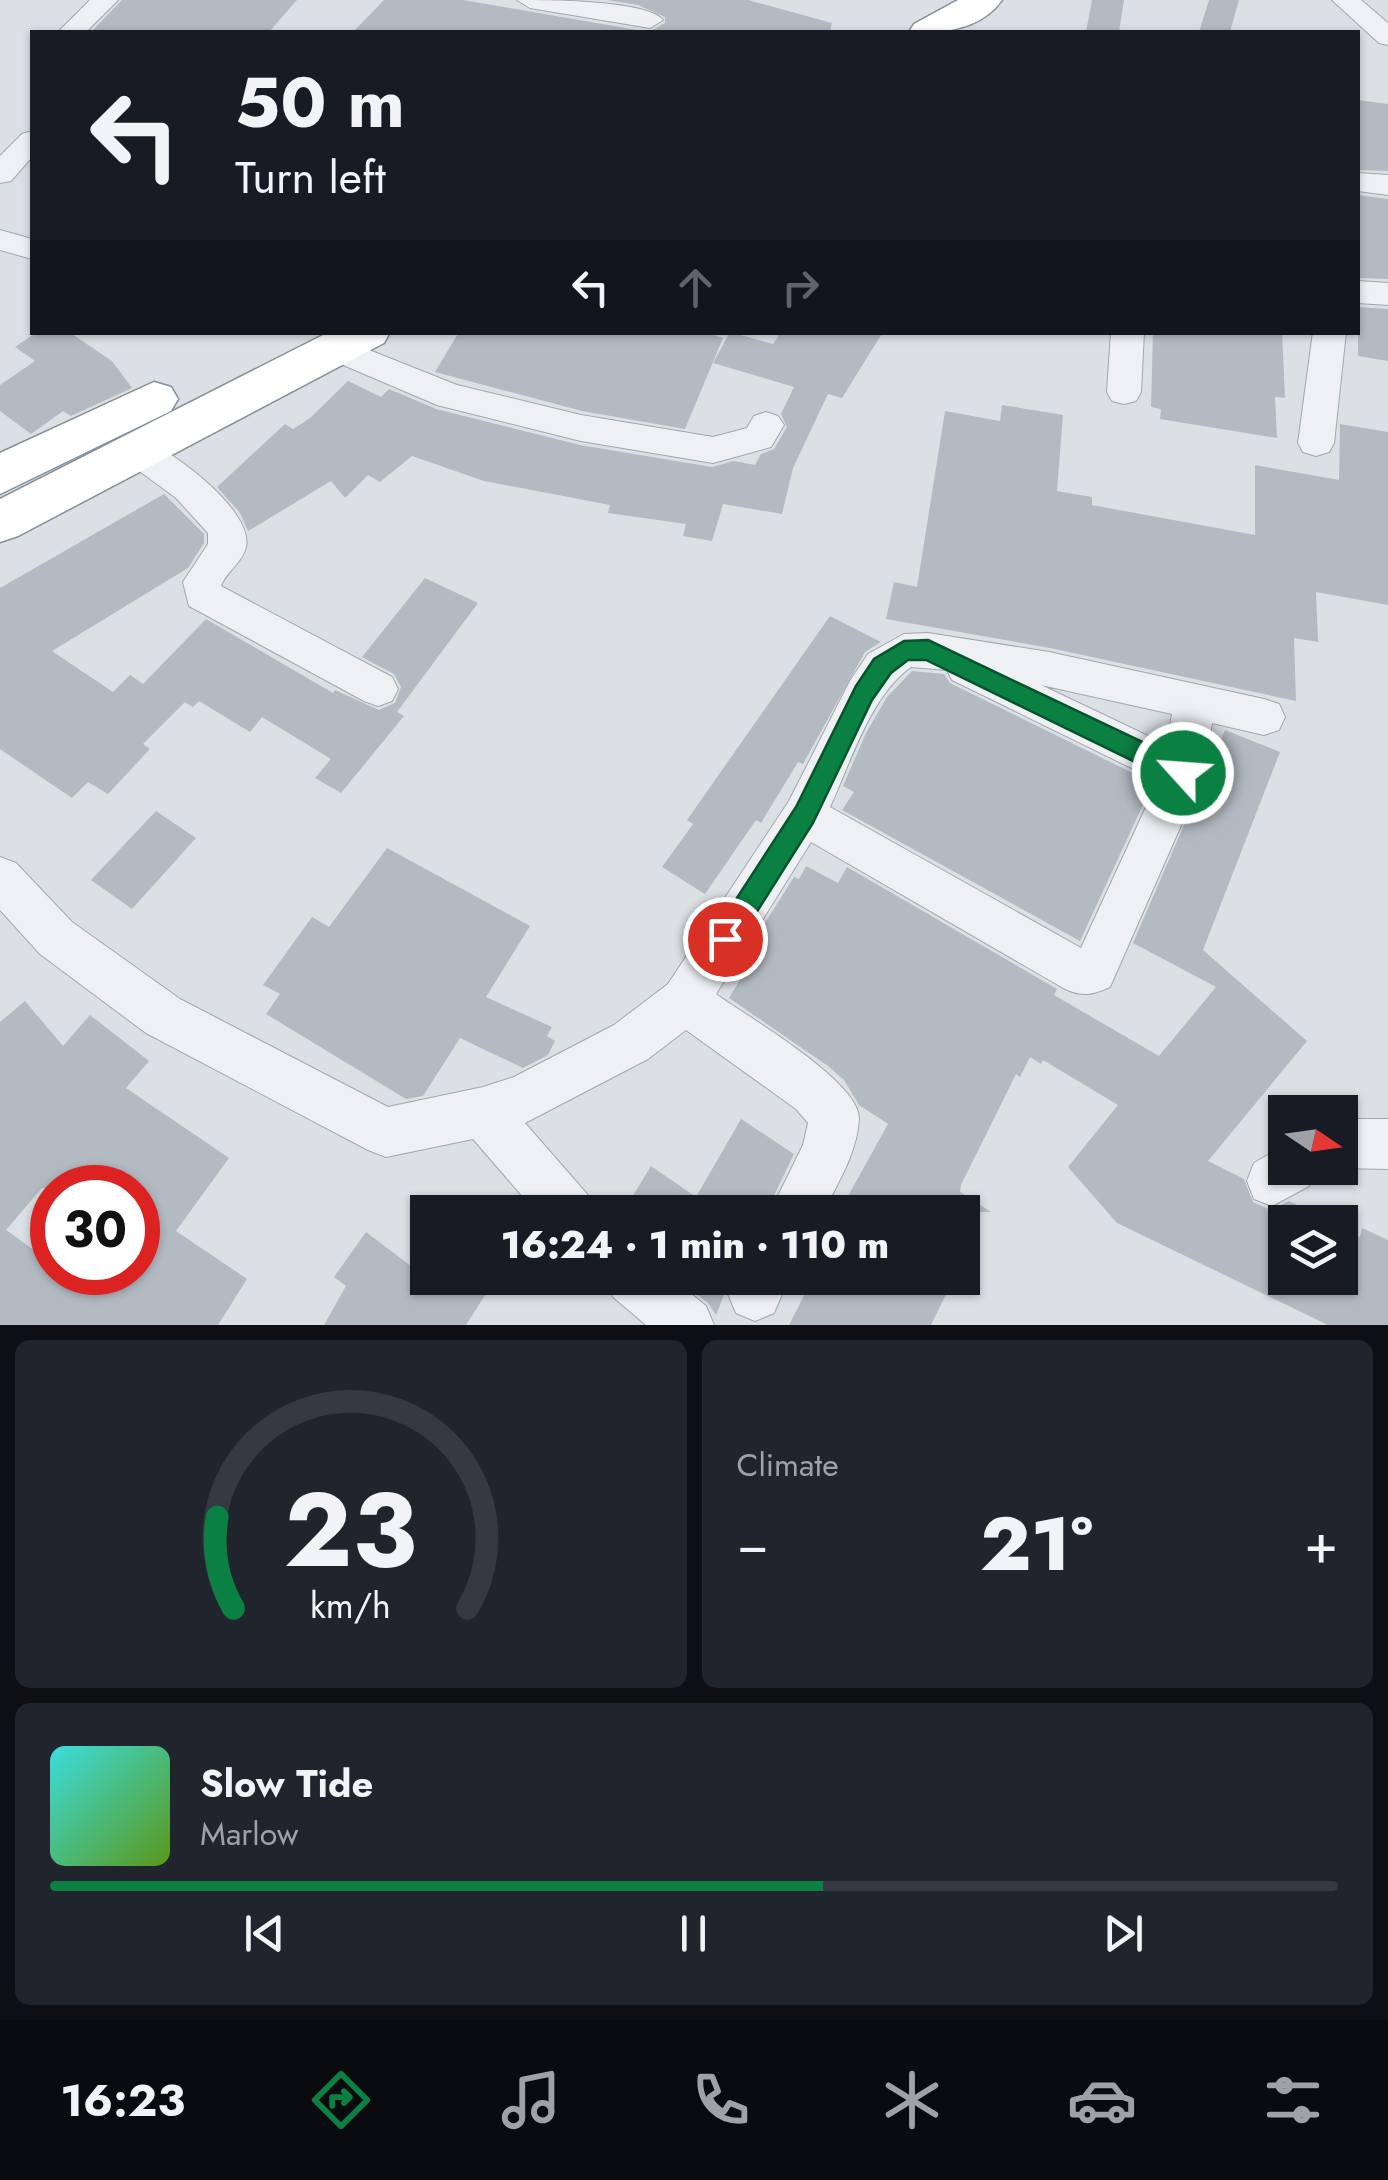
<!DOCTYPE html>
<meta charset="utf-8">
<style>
:root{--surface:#171b24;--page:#20242c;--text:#f1f3f6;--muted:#9ea1a6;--line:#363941;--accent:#0b8043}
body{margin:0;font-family:Jost,sans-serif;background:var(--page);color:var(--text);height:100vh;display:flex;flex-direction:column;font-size:38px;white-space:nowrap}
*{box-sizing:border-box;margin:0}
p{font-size:32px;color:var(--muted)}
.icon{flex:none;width:55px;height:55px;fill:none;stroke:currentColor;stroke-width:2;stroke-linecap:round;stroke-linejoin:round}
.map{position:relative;height:1325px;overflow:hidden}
.sheet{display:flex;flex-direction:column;gap:15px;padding:15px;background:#0d0f14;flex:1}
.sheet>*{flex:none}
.top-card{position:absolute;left:30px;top:30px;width:1330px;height:305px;border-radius:0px;box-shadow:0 2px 8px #0004;background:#171b24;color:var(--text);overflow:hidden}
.needle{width:65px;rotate:103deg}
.fabs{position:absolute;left:1268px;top:1095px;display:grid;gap:20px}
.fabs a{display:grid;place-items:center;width:90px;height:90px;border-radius:0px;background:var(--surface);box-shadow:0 2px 8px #0004;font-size:50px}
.speed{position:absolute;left:30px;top:1165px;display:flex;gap:20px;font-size:50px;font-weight:700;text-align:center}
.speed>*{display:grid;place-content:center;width:130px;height:130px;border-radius:50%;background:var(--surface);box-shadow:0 2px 8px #0004;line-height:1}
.speed .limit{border:15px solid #d22;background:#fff;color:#111}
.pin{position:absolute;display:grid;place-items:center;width:85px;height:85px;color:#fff;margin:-42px;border:5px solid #fff;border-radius:50%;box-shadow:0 2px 10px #0007}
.me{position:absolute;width:110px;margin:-55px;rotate:296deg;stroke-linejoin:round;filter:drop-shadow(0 0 8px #0008)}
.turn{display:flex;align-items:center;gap:35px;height:210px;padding:0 40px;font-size:45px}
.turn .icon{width:130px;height:130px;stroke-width:2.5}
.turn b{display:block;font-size:70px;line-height:85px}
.lanes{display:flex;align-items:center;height:95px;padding:0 40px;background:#0003;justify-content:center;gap:50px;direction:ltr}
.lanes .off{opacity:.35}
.big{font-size:75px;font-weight:800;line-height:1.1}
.sheet .tile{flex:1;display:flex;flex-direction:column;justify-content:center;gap:15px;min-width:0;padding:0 35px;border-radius:15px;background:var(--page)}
.sheet .dial{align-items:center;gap:0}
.dial svg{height:260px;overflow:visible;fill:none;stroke:var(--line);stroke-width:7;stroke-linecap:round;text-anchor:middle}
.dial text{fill:var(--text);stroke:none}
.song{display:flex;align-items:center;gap:30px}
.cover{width:120px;height:120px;border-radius:15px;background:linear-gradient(135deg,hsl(180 70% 55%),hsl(90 70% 35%))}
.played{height:10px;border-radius:5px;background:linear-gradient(90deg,var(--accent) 60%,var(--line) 60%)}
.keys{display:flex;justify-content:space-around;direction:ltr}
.heat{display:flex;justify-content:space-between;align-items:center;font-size:55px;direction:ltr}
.sheet .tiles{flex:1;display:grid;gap:15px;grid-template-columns:1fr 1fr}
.tile:last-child{grid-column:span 2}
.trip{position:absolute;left:410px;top:1195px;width:570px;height:100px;border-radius:0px;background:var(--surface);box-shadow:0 2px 8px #0004;font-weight:800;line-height:100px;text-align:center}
.tab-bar{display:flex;height:160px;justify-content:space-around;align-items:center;background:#090b0e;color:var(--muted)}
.tab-bar .icon{width:70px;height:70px}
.tab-bar .current{color:var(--accent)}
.tab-bar b{font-size:45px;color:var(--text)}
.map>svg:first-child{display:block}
</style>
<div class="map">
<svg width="1388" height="1325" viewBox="0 0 1388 1325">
<rect width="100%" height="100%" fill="#dbe0e5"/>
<g fill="#b3bac2" fill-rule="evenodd">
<path d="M 122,0 L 297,0 L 269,32 L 91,32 Z"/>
<path d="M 384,0 L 463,0 L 649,32 L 665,23 L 665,17 L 638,5 L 607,0 L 748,0 L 832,23 L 830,32 L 353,32 Z"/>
<path d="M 1092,0 L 1124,0 L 1119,32 L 1086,32 Z"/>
<path d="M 1209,0 L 1239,0 L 1230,32 L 1199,32 Z"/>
<path d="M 1358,100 L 1388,104 L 1388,171 L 1358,170 Z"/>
<path d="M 1358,195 L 1388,199 L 1388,279 L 1358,278 Z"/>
<path d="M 1358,307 L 1388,309 L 1388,361 L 1358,356 Z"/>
<path d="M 37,332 L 69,332 L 112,361 L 132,388 L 71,416 L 63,411 L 31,434 L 0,411 L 0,385 L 35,361 L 15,347 Z"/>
<path d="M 459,332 L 705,332 L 723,338 L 685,429 L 582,411 L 435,372 Z"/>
<path d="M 730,332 L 773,344 L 781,332 L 883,332 L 842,398 L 828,394 L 793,468 L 782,514 L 723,504 L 712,541 L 683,536 L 686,524 L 608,513 L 610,505 L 484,481 L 412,456 L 380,482 L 368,475 L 345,498 L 331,481 L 248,531 L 240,513 L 217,487 L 285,424 L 293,429 L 310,418 L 348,381 L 381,397 L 389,389 L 436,409 L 580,445 L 712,467 L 734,461 L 755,465 L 761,454 L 774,449 L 787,427 L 781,414 L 794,387 L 713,363 Z"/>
<path d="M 1153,332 L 1282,332 L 1285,398 L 1275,397 L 1277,438 L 1160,419 L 1161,409 L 1151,407 Z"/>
<path d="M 1002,405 L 1063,415 L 1057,491 L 1092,497 L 1092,505 L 1255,535 L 1255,465 L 1339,480 L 1340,424 L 1388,432 L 1388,605 L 1316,592 L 1318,642 L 1294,638 L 1296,701 L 1050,648 L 886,619 L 894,582 L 917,587 L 945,411 L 1000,421 Z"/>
<path d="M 164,494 L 204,534 L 204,543 L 188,568 L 52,651 L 113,692 L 130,675 L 143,684 L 206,619 L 333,693 L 335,690 L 379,710 L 395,703 L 401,687 L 394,674 L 362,657 L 425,578 L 478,603 L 397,712 L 404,716 L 341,793 L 315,778 L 331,759 L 262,717 L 250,732 L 199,701 L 193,707 L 185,702 L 143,744 L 150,749 L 108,794 L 88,782 L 72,798 L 0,749 L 0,588 Z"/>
<path d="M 830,616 L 881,642 L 865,652 L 803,764 L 798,762 L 761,823 L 756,820 L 705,894 L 662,867 L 693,824 L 687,820 Z"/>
<path d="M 912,671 L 944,674 L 950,683 L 1153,783 L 1080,941 L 842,810 L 854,792 L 843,786 L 866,733 L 887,697 Z"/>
<path d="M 1225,730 L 1280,752 L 1203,950 L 1307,1041 L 1208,1161 L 1244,1179 L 1253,1202 L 1271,1210 L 1289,1201 L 1331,1222 L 1285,1222 L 1285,1278 L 1340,1278 L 1340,1227 L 1360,1237 L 1362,1228 L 1388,1240 L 1388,1325 L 1328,1325 L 1117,1223 L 1068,1167 L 1118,1105 L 1043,1060 L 1041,1064 L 1030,1057 L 1020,1077 L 1016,1074 L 961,1185 L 960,1192 L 991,1212 L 872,1212 L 848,1196 L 888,1124 L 859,1105 L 844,1080 L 828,1066 L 729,998 L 743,975 L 735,970 L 794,877 L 799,879 L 806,866 L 838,883 L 847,867 L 1057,989 L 1054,995 L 1159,1056 L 1216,987 L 1133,943 Z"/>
<path d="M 156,811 L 196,838 L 132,909 L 91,880 Z"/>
<path d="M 387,848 L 530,926 L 486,997 L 552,1027 L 547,1036 L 555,1041 L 548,1055 L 523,1068 L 460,1038 L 423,1096 L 406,1099 L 266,1014 L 280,994 L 263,985 L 312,917 L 329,927 Z"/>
<path d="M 25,1001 L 63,1046 L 90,1015 L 149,1061 L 126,1088 L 229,1158 L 176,1231 L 247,1279 L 218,1325 L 0,1325 L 0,1022 ZM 42,1188 L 138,1188 L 138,1272 L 91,1272 L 82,1284 L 66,1272 L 52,1272 L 52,1263 L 6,1230 Z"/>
<path d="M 741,1119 L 794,1154 L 766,1212 L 623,1212 L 651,1166 L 696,1197 Z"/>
<path d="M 366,1232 L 427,1278 L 496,1278 L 466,1325 L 324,1325 L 346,1286 L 334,1277 Z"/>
<path d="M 677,1278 L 731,1278 L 716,1315 L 708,1303 Z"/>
<path d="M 813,1278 L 954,1278 L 931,1325 L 789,1325 Z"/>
</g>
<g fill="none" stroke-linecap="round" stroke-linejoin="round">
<g stroke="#a1a7af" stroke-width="2">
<g id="minor">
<path d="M 90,0 L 118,0 L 86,32 L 58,32 Z"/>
<path d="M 517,0 C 545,0 647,0 663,20 L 650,28 L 530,8 Z"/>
<path d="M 1332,0 L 1361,0 L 1388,23 L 1388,45 L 1379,43 Z"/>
<path d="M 32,131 L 32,157 L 11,181 L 0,183 L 0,156 L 22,134 Z"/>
<path d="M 1358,173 L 1388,175 L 1388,195 L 1358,191 Z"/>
<path d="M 0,230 L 32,239 L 32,259 L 0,250 Z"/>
<path d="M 1358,281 L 1388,283 L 1388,305 L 1358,303 Z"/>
<path d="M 1111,332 L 1144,332 L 1141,392 L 1136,401 L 1124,404 L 1112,401 L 1107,392 Z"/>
<path d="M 1313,332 L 1346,332 L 1334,443 L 1329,452 L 1316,456 L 1303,452 L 1298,443 Z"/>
<path d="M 334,336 L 457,385 L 581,415 L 713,437 L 747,428 L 754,416 L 766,412 L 778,416 L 784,425 L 771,447 L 713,463 L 581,441 L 437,405 L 322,356 L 317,348 L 322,340 Z"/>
<path d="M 136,437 C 168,446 254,510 246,547 C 243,562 226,572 221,586 L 392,677 L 398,689 L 392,701 L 378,706 L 364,701 L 189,606 L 183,582 L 208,544 L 208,533 L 176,498 L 123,459 L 118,450 L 123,441 Z"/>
<path d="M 928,633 L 1049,652 L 1264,699 L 1279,704 L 1285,717 L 1279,730 L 1264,735 L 1212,723 L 1204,773 L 1110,987 C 1092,995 1083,997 1065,989 L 811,842 L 716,994 C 746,1016 861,1082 859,1119 C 857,1153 838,1183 823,1212 L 770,1212 L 803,1145 L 808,1123 L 796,1109 L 686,1030 L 648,1059 L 525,1123 L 587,1194 L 595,1212 L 536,1212 L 473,1139 L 386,1157 L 368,1150 L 146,1033 L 40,954 L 0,910 L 0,857 L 16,863 L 72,922 L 180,999 L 388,1107 L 483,1087 L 514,1077 L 614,1025 L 668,984 L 789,801 L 850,681 L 868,654 L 904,634 ZM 911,667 L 947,670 L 952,680 L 1158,781 L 1081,948 L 830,807 C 851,762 870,696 911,667 ZM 1041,685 L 1172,714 L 1167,745 Z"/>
<path d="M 1340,1119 L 1388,1119 L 1388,1169 L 1336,1168 L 1340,1168 Z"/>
<path d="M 1285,1145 L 1285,1168 L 1316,1168 L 1309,1186 L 1272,1206 L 1254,1199 L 1247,1181 L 1254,1163 Z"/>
<path d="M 606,1278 L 672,1278 L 706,1306 L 714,1325 L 646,1325 L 613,1297 Z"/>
<path d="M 735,1278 L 789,1278 L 774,1313 L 755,1321 L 736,1313 L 728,1294 Z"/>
</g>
</g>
<g stroke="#838f9c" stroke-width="3">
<g id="highway">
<path d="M 958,0 L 1002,0 C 981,30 941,34 909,32 L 914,24 Z"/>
<path d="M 329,332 L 390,332 L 384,343 L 18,536 L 0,542 L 0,499 Z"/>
<path d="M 154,382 L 171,387 L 178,399 L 171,411 L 0,494 L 0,453 Z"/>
</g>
</g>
<use href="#minor" fill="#eef0f4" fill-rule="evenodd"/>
<use href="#highway" fill="#fff" fill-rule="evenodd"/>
</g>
<path fill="#0b8043" stroke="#07532c" stroke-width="2.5" d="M 928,640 L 1191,765 L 1195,773 L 1191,781 L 1183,784 L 1174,781 L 926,660 L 908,660 L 891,673 L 872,700 L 813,823 L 734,948 L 725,952 L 716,948 L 712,939 L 716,930 L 796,807 L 856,686 L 874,659 L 904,641 Z"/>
</svg>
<div class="fabs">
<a><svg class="needle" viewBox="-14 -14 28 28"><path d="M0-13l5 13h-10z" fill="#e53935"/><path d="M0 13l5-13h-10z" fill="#9ea1a6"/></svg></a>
<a><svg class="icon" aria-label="layers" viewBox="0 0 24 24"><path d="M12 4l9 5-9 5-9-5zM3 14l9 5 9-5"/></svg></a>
</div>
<div class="speed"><div class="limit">30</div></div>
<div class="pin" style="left:725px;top:939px;background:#d93025"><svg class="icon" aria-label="arrive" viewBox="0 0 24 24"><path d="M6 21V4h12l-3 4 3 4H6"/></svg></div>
<svg class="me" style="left:1183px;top:773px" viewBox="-20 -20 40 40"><circle r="17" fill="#0b8043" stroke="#fff" stroke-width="3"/><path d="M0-11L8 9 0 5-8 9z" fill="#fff"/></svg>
<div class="trip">16:24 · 1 min · 110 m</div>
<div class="top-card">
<div class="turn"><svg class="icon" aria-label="left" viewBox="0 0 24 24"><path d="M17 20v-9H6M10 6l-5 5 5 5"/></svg><div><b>50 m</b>Turn left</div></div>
<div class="lanes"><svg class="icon" aria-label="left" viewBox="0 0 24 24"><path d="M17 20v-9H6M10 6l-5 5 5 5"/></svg><svg class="icon off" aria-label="ahead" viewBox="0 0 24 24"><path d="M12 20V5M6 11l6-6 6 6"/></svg><svg class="icon off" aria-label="right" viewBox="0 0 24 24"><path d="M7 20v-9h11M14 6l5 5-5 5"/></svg></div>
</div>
</div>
<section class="sheet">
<div class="tiles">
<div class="tile dial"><svg viewBox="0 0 100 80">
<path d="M14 69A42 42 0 1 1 86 69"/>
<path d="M14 69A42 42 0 0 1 9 41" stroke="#0b8043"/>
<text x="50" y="56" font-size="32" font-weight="700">23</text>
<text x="50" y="72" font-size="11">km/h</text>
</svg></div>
<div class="tile"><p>Climate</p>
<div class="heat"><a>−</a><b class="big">21°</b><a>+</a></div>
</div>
<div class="tile">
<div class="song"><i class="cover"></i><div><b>Slow Tide</b><p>Marlow</p></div></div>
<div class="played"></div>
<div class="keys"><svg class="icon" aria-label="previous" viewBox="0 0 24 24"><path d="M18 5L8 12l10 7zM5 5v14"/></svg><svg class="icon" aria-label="pause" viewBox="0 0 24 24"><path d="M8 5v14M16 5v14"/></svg><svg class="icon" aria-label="next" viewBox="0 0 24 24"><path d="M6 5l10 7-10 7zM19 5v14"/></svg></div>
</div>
</div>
</section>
<nav class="tab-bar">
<b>16:23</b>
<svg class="icon current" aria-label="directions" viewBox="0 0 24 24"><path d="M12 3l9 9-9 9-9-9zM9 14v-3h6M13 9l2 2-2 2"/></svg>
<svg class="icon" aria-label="music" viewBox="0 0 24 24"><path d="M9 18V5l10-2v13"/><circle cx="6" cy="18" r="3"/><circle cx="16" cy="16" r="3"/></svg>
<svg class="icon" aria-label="phone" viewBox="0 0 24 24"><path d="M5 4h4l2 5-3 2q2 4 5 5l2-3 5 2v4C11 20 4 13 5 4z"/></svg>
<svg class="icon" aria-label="climate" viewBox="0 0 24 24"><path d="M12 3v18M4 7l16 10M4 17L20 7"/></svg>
<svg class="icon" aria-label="car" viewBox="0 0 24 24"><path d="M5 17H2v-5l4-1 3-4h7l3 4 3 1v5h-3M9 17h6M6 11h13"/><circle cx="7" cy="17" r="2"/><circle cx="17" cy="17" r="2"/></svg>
<svg class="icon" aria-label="filters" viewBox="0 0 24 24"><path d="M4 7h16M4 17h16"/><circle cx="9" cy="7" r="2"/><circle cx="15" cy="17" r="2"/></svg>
</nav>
